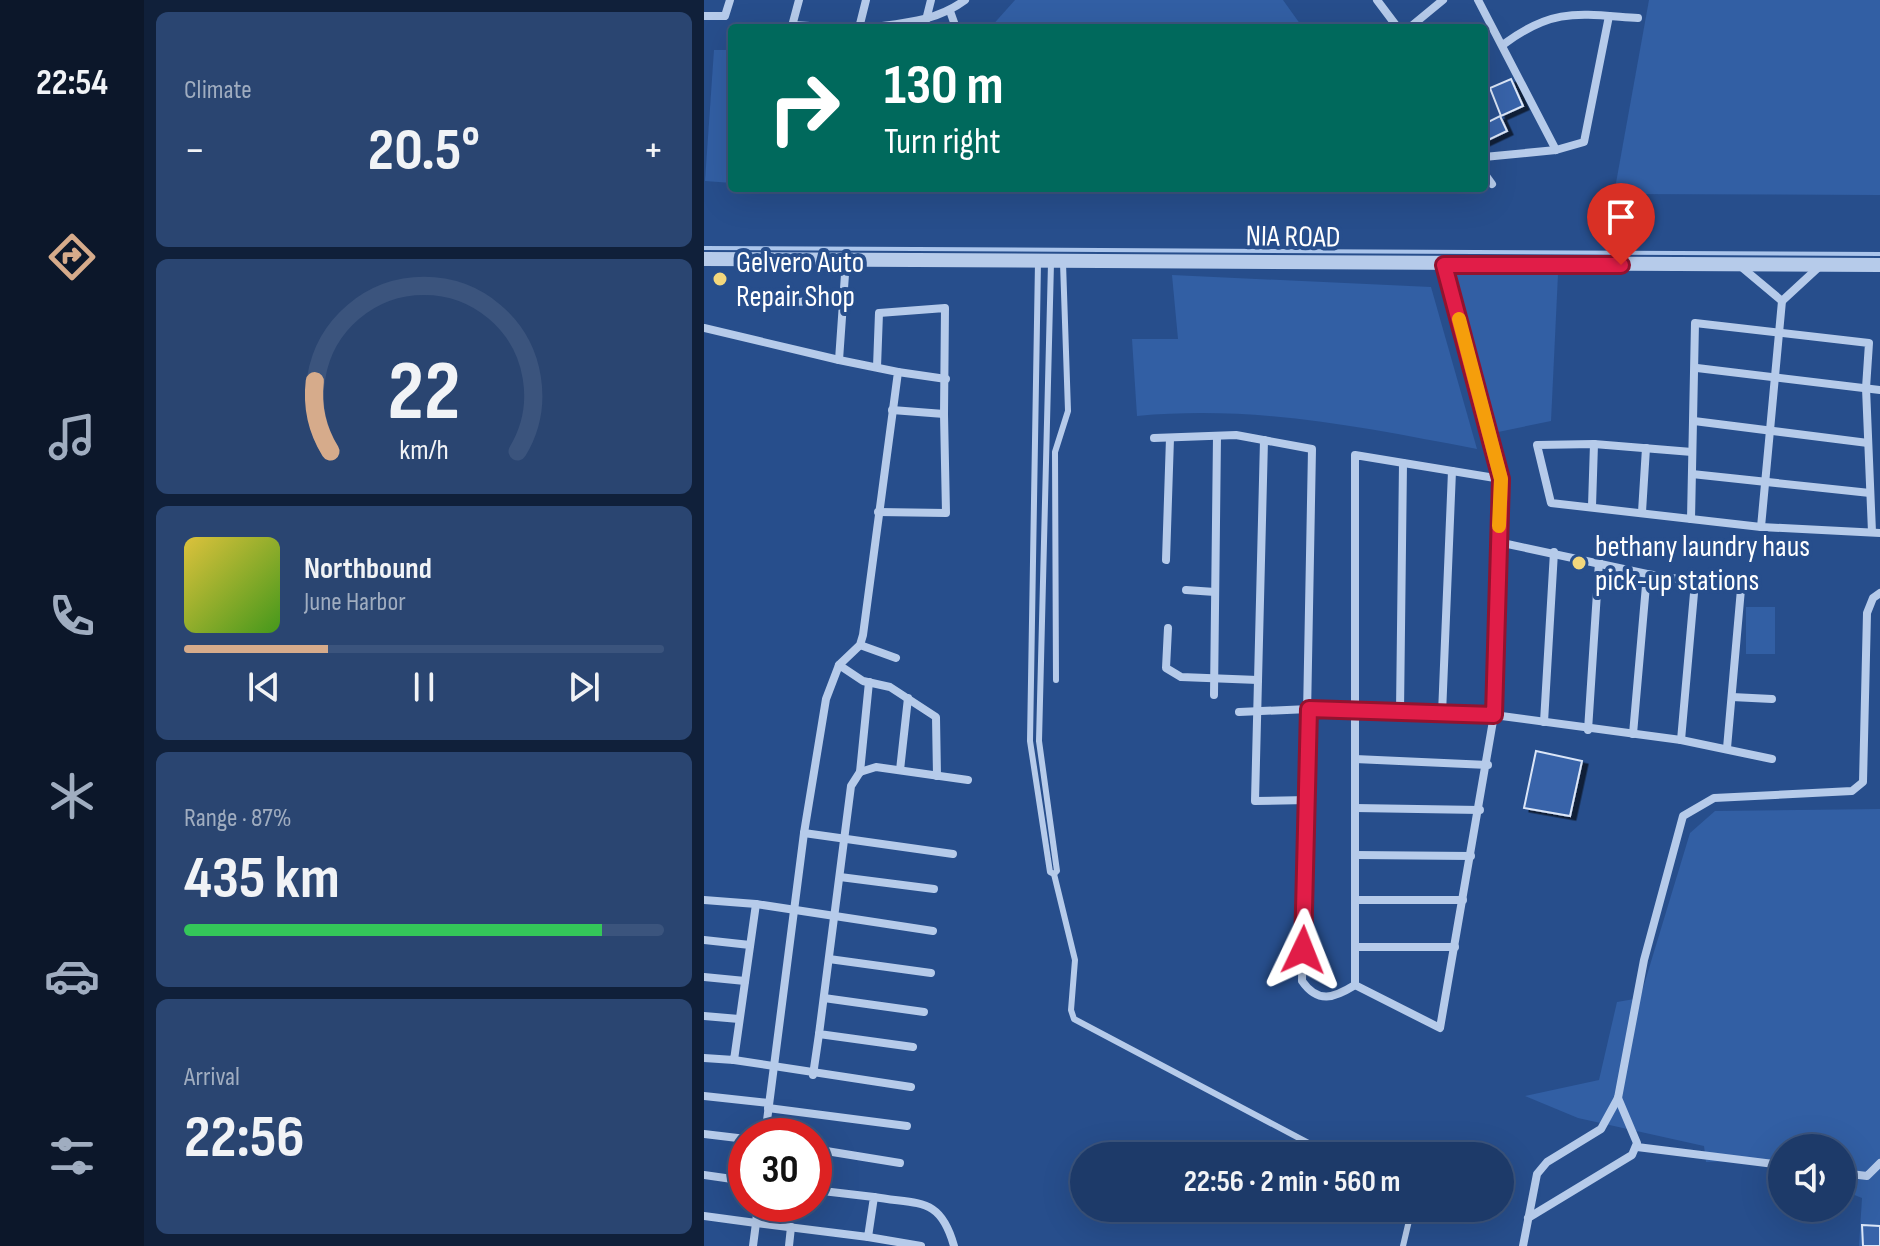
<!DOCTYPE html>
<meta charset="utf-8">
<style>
:root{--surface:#1d3a69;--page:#2a4571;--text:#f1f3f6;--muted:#a0adc0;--line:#3b547d;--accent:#d6ab8b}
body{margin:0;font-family:"Sofia Sans Condensed",sans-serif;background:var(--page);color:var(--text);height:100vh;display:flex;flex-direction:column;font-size:30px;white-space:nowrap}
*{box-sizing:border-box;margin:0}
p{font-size:26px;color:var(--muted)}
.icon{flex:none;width:44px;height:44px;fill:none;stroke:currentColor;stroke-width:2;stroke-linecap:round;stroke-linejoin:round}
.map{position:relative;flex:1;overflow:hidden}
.panel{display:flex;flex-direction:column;gap:12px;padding:12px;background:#10203a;width:560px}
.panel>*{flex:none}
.top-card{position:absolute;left:24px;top:24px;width:760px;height:168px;border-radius:8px;box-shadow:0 8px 32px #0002,0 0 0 2px var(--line);background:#00695c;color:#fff;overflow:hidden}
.fabs{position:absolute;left:1064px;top:1134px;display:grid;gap:16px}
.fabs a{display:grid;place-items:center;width:88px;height:88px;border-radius:50%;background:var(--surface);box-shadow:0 8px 32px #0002,0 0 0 2px var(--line);font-size:40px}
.speed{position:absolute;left:24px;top:1118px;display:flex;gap:16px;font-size:40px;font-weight:700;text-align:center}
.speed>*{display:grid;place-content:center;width:104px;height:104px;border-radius:50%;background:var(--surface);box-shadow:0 8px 32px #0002,0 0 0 2px var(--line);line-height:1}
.speed .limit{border:12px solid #d22;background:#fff;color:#111}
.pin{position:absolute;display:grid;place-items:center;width:68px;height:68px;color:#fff;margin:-82px -34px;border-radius:50% 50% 50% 0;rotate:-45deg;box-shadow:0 0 8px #0007}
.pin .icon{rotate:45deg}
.me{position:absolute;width:88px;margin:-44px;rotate:2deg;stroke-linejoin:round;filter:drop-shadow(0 0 6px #0008)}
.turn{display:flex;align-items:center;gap:28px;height:168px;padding:0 24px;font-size:36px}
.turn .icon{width:104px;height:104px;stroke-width:2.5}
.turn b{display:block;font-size:56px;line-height:68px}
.big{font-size:60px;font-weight:700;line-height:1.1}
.panel .card{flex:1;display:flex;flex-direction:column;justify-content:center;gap:12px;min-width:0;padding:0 28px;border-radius:12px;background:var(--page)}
.panel .dial{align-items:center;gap:0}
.dial svg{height:208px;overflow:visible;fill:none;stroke:var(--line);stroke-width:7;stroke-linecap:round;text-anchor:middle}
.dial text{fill:var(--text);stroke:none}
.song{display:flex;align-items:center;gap:24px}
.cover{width:96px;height:96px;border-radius:12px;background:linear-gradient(135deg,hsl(50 70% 55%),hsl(100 70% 35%))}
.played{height:8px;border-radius:4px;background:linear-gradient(90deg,var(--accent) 30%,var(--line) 30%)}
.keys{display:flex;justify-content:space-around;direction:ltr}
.heat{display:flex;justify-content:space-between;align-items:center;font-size:44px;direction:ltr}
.charge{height:12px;border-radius:6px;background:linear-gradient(90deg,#34c759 87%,var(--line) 0)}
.trip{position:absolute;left:366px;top:1142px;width:444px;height:80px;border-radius:40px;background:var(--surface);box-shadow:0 8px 32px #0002,0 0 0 2px var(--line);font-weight:700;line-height:80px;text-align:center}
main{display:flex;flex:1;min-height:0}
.tabs{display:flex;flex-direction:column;width:144px;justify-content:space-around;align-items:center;background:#0c172a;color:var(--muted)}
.tabs .icon{width:56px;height:56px}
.tabs .active{color:var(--accent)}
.tabs b{font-size:36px;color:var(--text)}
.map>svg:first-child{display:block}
</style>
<main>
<nav class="tabs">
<b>22:54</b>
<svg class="icon active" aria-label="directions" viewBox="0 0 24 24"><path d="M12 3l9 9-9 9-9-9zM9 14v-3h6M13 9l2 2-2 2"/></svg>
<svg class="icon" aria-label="music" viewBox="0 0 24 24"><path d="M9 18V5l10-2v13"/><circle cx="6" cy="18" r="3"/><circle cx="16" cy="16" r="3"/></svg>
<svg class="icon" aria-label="phone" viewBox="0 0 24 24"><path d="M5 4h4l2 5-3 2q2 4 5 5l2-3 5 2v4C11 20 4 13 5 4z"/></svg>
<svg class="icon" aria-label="climate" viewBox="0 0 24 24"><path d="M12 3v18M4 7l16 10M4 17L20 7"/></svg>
<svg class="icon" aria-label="car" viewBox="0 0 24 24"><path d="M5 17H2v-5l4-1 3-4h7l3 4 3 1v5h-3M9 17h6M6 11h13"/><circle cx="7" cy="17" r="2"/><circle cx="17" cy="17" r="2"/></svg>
<svg class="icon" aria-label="filters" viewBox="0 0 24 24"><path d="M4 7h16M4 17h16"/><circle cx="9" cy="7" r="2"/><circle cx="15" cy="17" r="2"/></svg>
</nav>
<section class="panel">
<div class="card"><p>Climate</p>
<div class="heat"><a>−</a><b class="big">20.5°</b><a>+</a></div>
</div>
<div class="card dial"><svg viewBox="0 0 100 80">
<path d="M14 69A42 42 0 1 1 86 69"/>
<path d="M14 69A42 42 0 0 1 8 42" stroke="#d6ab8b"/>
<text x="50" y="56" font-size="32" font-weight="700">22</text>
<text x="50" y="72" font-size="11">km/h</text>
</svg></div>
<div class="card">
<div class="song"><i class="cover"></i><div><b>Northbound</b><p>June Harbor</p></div></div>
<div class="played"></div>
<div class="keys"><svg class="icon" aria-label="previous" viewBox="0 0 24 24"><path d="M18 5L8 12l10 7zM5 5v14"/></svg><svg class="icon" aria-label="pause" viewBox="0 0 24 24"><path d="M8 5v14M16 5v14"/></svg><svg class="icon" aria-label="next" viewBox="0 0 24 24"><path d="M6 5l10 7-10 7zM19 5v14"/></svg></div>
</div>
<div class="card"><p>Range · 87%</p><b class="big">435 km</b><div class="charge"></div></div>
<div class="card"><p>Arrival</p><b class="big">22:56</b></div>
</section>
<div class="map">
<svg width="1176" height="1246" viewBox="0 0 1176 1246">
<defs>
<filter id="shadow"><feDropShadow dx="5.5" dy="3.5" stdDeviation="0" flood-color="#0009"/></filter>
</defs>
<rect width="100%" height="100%" fill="#274e8c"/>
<g fill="#325fa4">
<path d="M 311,0 L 579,0 L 599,28 L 286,28 Z"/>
<path d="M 945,0 L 1176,0 L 1176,195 L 910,194 Z"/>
<path d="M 10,50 L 28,50 L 28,183 L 1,181 Z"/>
<path d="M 109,188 L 682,188 L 683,193 L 144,190 Z"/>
<path d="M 749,270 L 854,274 L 847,421 L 794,432 Z"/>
<path d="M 468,275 L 727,287 L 773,449 C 656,427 553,405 433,416 L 428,339 L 474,339 Z"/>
<rect x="1042" y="607" width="29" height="47"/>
<path d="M 1176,809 L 1176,1246 L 1155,1246 L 1158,1198 L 1138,1190 L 1138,1148 L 1078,1148 L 1078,1168 L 1055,1160 L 1002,1162 L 1000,1146 L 874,1118 L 821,1096 L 895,1080 L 913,1002 L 936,998 L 986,833 L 1011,811 Z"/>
</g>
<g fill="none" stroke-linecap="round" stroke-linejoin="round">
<path stroke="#abc5eb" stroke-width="4" d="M 0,248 L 1176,254"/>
</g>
<g fill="#3864a9" stroke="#dbe6f8" stroke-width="2" filter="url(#shadow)">
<path d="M 807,79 L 819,106 L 797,116 L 786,88 Z"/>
<path d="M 796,116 L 803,131 L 780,142 L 780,124 Z"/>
<path d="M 832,751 L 878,761 L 866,816 L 820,808 Z"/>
<path d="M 1158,1225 L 1176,1226 L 1176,1246 L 1159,1246 Z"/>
</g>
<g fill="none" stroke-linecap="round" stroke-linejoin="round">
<g stroke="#b6cbea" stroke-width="6">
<path d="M 334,262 L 326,741 L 346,872 L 350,874 L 353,871 L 335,741 L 347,263"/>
<path d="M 352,680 L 351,452 L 364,411 L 359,263"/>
<path d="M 350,874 L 371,960 L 367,1010 L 370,1019 L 629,1156"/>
<path d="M 699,1246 L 708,1208"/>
</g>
<g stroke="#b6cbea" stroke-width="8">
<path d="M 673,0 L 694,28"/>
<path d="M 774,0 L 852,150"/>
<path d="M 246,11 L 252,28"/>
<path d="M 0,16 L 21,16 L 26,0"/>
<path d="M 222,20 L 227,0"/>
<path d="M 89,25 L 139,28"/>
<path d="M 88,26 L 95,0"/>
<path d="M 155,28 L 162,0"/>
<path d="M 162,28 C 197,23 232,22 261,0"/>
<path d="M 705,28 L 739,0"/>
<path d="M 800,44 C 850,7 875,14 934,18"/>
<path d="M 780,157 L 852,150 L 880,142 L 905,16"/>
<path d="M 780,173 L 788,184"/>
<path d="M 1035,265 L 1078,301 L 1117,265"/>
<path d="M 63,303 L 140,300"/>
<path d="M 0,328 L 135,360"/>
<path d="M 173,367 L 175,313 L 241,308 L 240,414"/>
<path d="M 993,368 L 1176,390"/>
<path d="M 194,372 L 242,379"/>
<path d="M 990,421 L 1164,443"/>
<path d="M 450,438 L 532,435 L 608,449 L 598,981 C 614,1004 630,998 651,985"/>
<path d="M 560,440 L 551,801 L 604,800"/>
<path d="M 988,452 L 890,444 L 833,445 L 847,503 L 1057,527 L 1176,533"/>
<path d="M 988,474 L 1166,493"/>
<path d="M 888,506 L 890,444"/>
<path d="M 174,512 L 242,513 L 240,414 L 188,410"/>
<path d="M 938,512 L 942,448"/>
<path d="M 987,519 L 991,323 L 1165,343 L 1162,388 L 1168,532"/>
<path d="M 1057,527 L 1078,301"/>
<path d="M 794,542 L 943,574 L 1037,589 L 1023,748"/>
<path d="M 462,560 L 466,438"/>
<path d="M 482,590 L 511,592"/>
<path d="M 464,628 L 462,668 L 477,677 L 554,680"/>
<path d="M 156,645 L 192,658"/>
<path d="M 135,665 L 159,681 L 186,687 L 232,717 L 233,776"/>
<path d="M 510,695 L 513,436"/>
<path d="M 1028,697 L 1068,699"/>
<path d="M 535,712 L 605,709 L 790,715 L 977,740 L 1068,759"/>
<path d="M 696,712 L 699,463"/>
<path d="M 738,714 L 748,471"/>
<path d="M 840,722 L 850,552"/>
<path d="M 884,730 L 895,562"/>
<path d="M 929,734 L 943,574"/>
<path d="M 977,740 L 991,582"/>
<path d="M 651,759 L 784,765"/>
<path d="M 196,770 L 204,698"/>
<path d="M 156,772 L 165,682"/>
<path d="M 651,808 L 776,810"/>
<path d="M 100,833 L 249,854"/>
<path d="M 651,855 L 767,856"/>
<path d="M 136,877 L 230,889"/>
<path d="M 0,900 L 52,904 L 229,931"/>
<path d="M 651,900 L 759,900"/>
<path d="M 0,940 L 46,945"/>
<path d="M 651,947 L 751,947"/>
<path d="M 125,959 L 227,973"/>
<path d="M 0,977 L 41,981"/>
<path d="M 651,985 L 736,1028 L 790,715 L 797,479 L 740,265"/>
<path d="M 651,985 L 651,455 L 797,479"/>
<path d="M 120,998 L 220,1012"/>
<path d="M 0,1016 L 35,1019"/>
<path d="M 209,1047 L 115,1034 L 147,786 L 156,772 L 172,767 L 264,780"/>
<path d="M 0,1058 L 30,1060 L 52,904"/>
<path d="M 30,1060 L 207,1087"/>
<path d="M 109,1075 L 115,1034"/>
<path d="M 0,1096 L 65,1103"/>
<path d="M 64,1108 L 203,1126"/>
<path d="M 0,1134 L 42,1139"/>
<path d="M 61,1136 L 100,833 L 122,699 L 135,665 L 156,645 L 159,635 L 194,372 L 135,360 L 142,260"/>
<path d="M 933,1147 L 1078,1165"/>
<path d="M 110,1149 L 196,1163"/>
<path d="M 1138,1173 L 1163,1176 L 1176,1163"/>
<path d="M 0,1175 L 42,1181"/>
<path d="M 170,1197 C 215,1205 236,1196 250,1246"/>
<path d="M 54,1204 L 52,1223 L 164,1237 L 170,1197 L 110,1190"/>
<path d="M 0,1216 L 52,1223 L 49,1246"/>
<path d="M 824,1218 L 928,1155 L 933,1143 L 914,1098"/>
<path d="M 164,1237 L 217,1246"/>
<path d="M 85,1246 L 87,1227"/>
<path d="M 819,1246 L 833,1174 L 843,1162 L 897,1129 L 914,1098 L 940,960 L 979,816 L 1010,798 L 1148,791 L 1159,782 L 1163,613 L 1169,598 L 1176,593"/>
</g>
<path stroke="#b6cbea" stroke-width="14" d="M 0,259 L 1176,265"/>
</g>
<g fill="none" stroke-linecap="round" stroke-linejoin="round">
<g stroke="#92132f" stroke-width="20">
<path id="route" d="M 599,950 L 605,709 L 790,715 L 797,479 L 740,265 L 917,265"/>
</g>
<use href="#route" stroke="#e11d48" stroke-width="14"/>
<path stroke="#f59e0b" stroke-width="14" d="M 755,319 L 797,479 L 795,526"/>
</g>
<g fill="#f3d77c" stroke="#274e8c" stroke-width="3">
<circle cx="16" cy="279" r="8"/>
<circle cx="875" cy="563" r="8"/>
</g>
<g text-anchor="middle" stroke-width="8" stroke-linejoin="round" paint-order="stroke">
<g font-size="30" fill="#fff" stroke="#274e8c">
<text transform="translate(589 236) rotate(1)" y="10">NIA ROAD</text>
</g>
<g font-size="30" fill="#fff" stroke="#274e8c" text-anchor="start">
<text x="32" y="272">Gelvero Auto<tspan x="32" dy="34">Repair Shop</tspan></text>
<text x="891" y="556">bethany laundry haus<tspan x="891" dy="34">pick-up stations</tspan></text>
</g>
</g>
</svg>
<div class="fabs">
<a><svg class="icon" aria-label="sound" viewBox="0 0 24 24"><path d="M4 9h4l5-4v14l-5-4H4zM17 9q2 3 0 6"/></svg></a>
</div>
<div class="speed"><div class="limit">30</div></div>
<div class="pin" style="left:917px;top:265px;background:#d93025"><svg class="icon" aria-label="arrive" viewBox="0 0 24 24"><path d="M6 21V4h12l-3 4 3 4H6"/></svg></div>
<svg class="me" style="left:599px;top:950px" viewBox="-20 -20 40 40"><path d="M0-17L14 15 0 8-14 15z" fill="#e11d48" stroke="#fff" stroke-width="4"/></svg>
<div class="trip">22:56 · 2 min · 560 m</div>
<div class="top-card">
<div class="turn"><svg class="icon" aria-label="right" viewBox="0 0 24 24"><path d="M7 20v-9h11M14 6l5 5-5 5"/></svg><div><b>130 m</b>Turn right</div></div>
</div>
</div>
</main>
